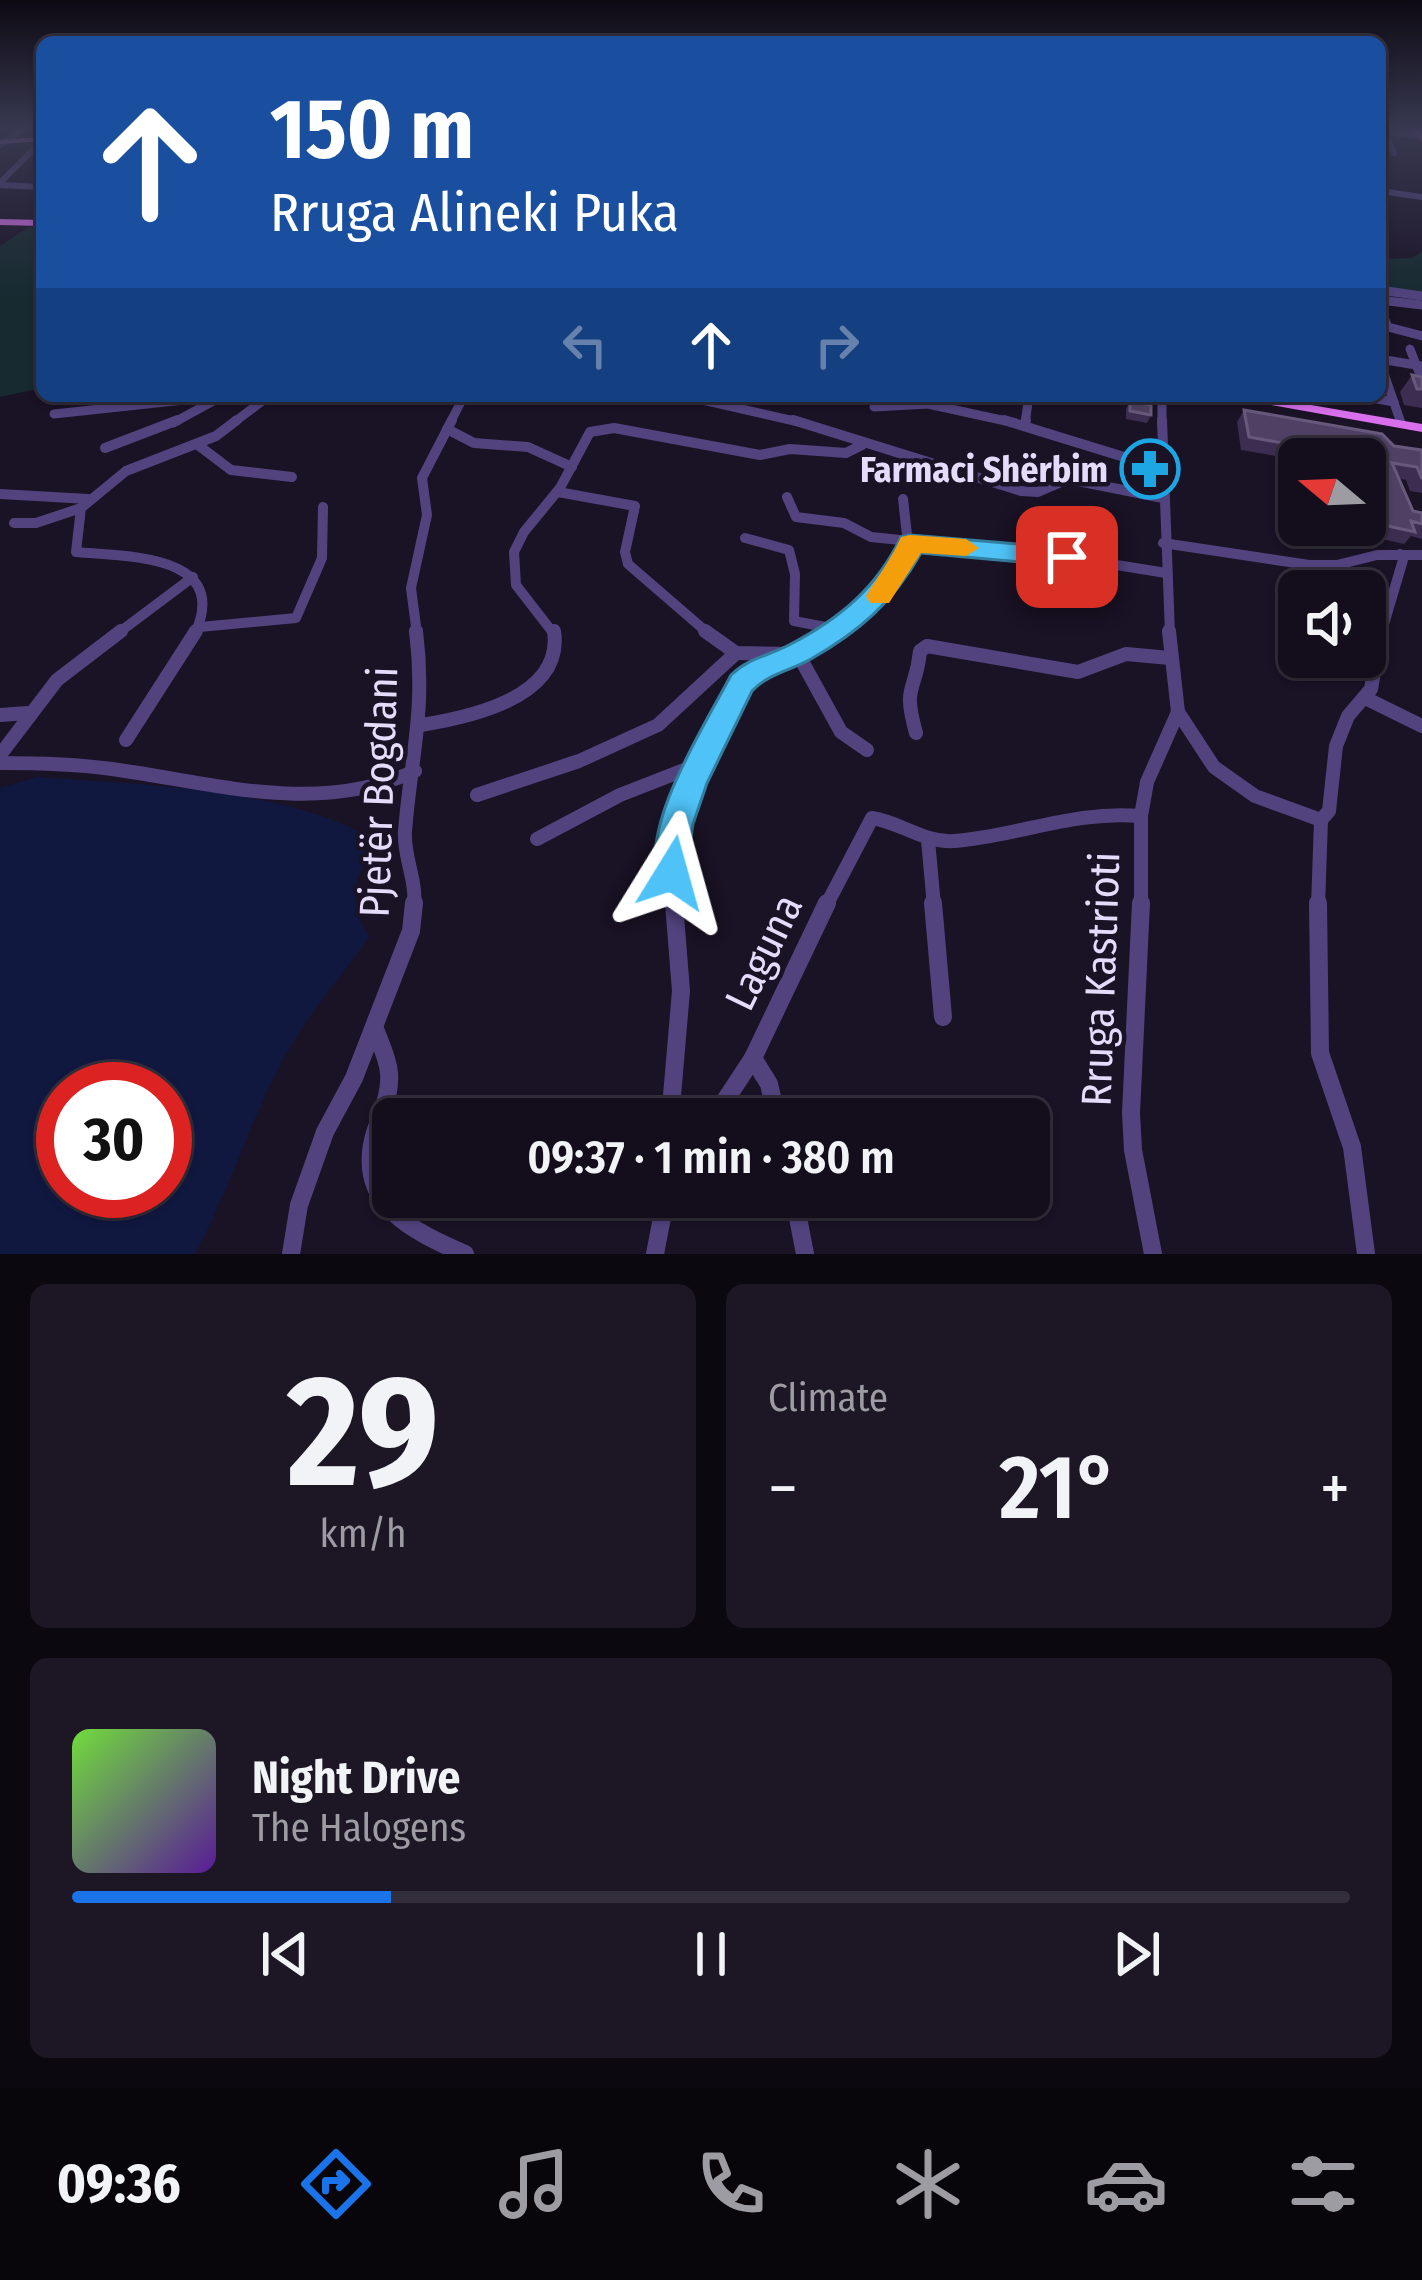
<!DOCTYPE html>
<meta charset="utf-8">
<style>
:root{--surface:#140e1c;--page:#1d1725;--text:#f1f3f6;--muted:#9d9ca3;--line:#332e3b;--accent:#1a73e8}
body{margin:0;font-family:"Fira Sans Condensed",sans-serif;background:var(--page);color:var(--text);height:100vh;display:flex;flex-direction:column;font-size:45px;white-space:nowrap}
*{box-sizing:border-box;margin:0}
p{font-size:39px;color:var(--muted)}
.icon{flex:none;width:66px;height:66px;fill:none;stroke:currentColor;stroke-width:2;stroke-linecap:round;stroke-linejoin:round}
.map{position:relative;height:1254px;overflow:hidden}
.drawer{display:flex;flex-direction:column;gap:30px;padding:30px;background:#0b080f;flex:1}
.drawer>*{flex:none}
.top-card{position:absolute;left:36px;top:36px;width:1350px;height:366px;border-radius:18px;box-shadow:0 3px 9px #0004,0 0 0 3px var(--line);background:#1a4fa0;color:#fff;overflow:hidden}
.needle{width:78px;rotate:289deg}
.fabs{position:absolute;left:1278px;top:438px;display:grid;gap:24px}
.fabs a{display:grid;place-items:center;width:108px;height:108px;border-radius:18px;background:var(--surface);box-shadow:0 3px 9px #0004,0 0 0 3px var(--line);font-size:60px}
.speed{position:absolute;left:36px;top:1062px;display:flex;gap:24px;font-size:60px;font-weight:700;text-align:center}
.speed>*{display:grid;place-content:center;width:156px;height:156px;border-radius:50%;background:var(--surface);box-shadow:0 3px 9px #0004,0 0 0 3px var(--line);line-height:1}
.speed .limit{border:18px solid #d22;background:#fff;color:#111}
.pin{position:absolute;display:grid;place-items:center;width:102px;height:102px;color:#fff;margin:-51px;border-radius:24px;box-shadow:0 6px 18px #0006}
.me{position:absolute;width:132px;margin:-66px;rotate:8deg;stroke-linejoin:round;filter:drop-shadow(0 0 9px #0008)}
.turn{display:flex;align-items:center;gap:42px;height:252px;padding:0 36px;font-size:54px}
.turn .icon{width:156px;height:156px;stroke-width:2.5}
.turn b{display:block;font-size:84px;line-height:102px}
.lanes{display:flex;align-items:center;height:114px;padding:0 36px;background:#0003;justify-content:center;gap:60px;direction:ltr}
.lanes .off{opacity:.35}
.big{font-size:90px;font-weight:600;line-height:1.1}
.drawer .widget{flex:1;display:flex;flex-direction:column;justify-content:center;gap:18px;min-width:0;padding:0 42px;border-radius:18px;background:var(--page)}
.drawer .dial{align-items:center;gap:0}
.dial b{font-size:156px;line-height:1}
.song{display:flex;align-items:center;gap:36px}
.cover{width:144px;height:144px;border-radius:18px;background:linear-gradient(135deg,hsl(100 70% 55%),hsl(270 70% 35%))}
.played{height:12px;border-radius:6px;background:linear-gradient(90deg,var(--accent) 25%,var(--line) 25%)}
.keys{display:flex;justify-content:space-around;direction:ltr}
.heat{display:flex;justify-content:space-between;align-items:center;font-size:66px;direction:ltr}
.drawer .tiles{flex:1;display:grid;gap:30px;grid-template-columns:1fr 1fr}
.widget:last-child{grid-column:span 2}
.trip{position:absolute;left:372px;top:1098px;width:678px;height:120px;border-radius:18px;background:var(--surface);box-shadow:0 3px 9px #0004,0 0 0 3px var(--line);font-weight:600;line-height:120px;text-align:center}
.tabs{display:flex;height:192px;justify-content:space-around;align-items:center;background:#08060b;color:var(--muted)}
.tabs .icon{width:84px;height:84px}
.tabs .on{color:var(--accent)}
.tabs b{font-size:54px;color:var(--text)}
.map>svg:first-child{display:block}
</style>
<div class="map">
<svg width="1422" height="1254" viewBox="0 0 1422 1254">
<rect width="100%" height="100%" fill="#1a1225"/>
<g fill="#162a2f">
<path d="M 29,227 L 42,228 L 42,388 L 0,397 L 0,246 Z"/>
<path d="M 1422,252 L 1422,295 L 1380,289 L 1380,259 L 1411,258 Z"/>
</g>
<path fill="#111840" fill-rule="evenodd" d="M 38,777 C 140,785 289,787 377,842 C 353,880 346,897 369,937 C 343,975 310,1011 288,1051 C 251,1116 231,1188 195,1254 L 0,1254 L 0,788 ZM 63,1089 L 165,1089 L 165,1191 L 63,1191 Z"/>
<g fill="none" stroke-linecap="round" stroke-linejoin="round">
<g stroke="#52437f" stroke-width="6">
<path d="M 1380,131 L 1422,137"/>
<path d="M 1385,132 L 1394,153"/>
<path d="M 0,145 L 23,129"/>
<path d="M 0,183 L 42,141"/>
<path d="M 0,185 L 42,187"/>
<path d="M 1380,191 L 1422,197"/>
</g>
<g stroke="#52437f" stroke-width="9">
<path d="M 1380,290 L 1422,296"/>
<path d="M 1380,300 L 1422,305"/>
<path d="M 1380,309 L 1388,327 L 1422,336"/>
<path d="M 1410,349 L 1422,380"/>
<path d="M 1380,359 L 1422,366"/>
<path d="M 1380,362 L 1401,423"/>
<path d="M 655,396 L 694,398 L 803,423"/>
<path d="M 1162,396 L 1162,423"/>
<path d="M 1361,396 L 1394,402"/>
<path d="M 874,407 L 928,404 L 1015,423"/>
<path d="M 54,414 L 221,396"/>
<path d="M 173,423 L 215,400"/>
<path d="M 233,423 L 269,396"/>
<path d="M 450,423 L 464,396"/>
<path d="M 1025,423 L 1029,396"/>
</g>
<g stroke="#52437f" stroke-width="10">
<path d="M 793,420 L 1021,491 L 1038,492 L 1068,479 L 1163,498"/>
<path d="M 1004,420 L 1163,469"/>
<path d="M 1162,420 L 1170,634"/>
<path d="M 1025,425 L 1026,420"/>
<path d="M 447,429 L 474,443 L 528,447 L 572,467"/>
<path d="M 198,445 L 231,470 L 292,477"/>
<path d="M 105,448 L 178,420"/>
<path d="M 558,492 L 635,506 L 625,552 L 628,564 L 709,634"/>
<path d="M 0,494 L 88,499"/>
<path d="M 787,497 L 796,517 L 844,523 L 871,537 L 1067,557 L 1166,573"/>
<path d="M 14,523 L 36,523 L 81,508"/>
<path d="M 745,538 L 789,550 L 795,574 L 794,621 L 836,629"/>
<path d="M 1163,543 L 1309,565 L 1337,565 L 1377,555 L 1422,555"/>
<path d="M 200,627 L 296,618 L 322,558 L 323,507"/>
<path d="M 117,634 L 193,577"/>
<path d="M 195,634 C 231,553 126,557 76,552 L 81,508 L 126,471 L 216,436 L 237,420"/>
<path d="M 417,634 L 411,588 L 427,515 L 422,478 L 452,420"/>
<path d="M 554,634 L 516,585 L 514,552 L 524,532 L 560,488 L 590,432 L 614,428 L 760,455 L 790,449 L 846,453 L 862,445"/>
<path d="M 828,634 L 866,610 L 909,553 L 903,499"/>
<path d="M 1381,634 L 1403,560 L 1400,554"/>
</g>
<g stroke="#52437f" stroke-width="14">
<path d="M 705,631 L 736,653 L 798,654 L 833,631"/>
<path d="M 1169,631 L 1178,712 L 1214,767 L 1255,796 L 1321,820"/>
<path d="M 798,654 L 841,732 L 867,750"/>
<path d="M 1365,698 L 1422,726"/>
<path d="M 0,715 L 28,713"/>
<path d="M 421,725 C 472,717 564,697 554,631"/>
<path d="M 916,733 C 902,683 916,693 920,651 L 927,646 L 1078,672 L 1126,654 L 1170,658"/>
<path d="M 126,740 L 196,631"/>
<path d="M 0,755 L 57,680 L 121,631"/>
<path d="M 0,763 C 37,763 75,764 112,769 C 214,783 317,816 415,771"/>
<path d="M 477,795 L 579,761 L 658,725 L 736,653"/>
<path d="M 537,839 L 620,795 L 702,763"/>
<path d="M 928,840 L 934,906"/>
<path d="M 414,906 C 417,880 403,856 405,831 C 411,756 426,710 416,631"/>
<path d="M 675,906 L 677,824 L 692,782 L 741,683 L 784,656"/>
<path d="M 826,906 L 872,818 C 900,822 924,843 954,841 C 1018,836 1075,810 1141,816"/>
<path d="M 1141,906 L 1141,816 L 1147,782 L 1178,712"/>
<path d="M 1318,906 L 1321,820 L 1329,811 L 1336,746 L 1348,716 L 1371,689 L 1381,631"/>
</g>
<g stroke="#52437f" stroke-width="18">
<path d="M 933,903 L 943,1017"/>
<path d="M 1141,903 L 1131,1113 L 1133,1150 L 1153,1254"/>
<path d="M 1318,903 L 1320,1053 L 1352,1147 L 1366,1254"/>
<path d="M 375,1029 C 380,1043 388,1058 389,1073 C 391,1096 380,1115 374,1136 C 356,1204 412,1231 465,1254"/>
<path d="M 753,1058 L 769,1084 L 777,1119"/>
<path d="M 670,1119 L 681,991 L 674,903"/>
<path d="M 713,1119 L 753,1058 L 827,903"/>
<path d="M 794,1197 L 805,1254"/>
<path d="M 291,1254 L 299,1205 L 325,1132 L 354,1078 L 411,931 L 414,903"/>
<path d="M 655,1254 L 666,1197"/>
</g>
<g fill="#d96fed" fill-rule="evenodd">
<path d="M 1412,129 L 1419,129 L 1422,134 L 1422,142 Z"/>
<path d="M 42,137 L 42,141 L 0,144 L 0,140 Z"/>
<path d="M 0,219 L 42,220 L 42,226 L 0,225 Z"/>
<path d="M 1232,396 L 1258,396 L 1422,424 L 1422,432 L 1238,399 Z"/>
</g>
</g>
<g fill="#3c2e51">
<path d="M 1412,375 L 1422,377 L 1422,408 L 1404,405 L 1400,392 Z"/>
<path d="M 1130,401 L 1151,415 L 1147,423 L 1126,419 L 1126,409 Z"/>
<path d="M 1244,410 L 1394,446 L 1422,450 L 1422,493 L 1410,491 L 1406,480 L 1398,478 L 1413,511 L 1422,513 L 1422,539 L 1411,536 L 1404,544 L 1321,525 L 1365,525 L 1365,459 L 1299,460 L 1241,450 L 1237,422 Z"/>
</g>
<g fill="#4e4163" stroke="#66597b" stroke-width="3">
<path d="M 1412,375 L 1422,377 L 1422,389 L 1417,389 Z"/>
<path d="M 1130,401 L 1151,405 L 1151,415 L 1130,411 Z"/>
<path d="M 1244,410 L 1382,434 L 1394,446 L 1422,450 L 1422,479 L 1417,467 L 1392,463 L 1413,511 L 1422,513 L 1422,524 L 1411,521 L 1415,532 L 1365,521 L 1365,459 L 1336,459 L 1333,452 L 1249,437 Z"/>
</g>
<linearGradient id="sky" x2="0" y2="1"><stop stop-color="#0e0a14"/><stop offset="0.42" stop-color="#383951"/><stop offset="1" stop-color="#383951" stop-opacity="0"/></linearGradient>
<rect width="1422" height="305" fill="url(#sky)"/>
<path fill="#4fc3f7" stroke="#337fa1" stroke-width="3" d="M 910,535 L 1067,548 L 1079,557 L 1067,566 L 921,553 C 893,602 860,631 811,659 C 790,671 769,673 752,691 L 707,783 L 693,824 L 684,884 L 672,889 L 660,884 C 636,830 706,724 731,675 C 748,658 768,656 789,645 C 839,619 877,588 901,537 Z"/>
<path fill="#f59e0b" d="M 910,535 L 966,539 L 979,548 L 966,556 L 921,553 L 889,603 L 870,603 L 866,596 C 878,576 892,558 901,537 Z"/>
<defs>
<g id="pharmacy-ring" transform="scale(3)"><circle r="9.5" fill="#1a1225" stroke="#1ea6e4" stroke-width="1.5"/><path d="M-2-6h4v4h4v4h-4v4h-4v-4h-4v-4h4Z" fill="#1ea6e4"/></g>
</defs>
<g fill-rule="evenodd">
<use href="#pharmacy-ring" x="1150" y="469"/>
</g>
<g text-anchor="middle" stroke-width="9" stroke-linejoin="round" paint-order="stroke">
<g font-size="36" font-weight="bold" fill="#e5dbfb" stroke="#1a1225" text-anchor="end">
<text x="1108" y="482">Farmaci Shërbim</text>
</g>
<g font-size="42" fill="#e5dbfb" stroke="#1a1225">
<text transform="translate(378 792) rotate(-88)" y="15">Pjetër Bogdani</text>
<text transform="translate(763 952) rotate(-64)" y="15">Laguna</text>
<text transform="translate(1100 979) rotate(-88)" y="15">Rruga Kastrioti</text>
</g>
</g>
</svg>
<div class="fabs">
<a><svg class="needle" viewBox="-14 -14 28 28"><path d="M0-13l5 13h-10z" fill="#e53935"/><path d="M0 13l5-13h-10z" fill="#9d9ca3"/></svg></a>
<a><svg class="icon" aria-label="sound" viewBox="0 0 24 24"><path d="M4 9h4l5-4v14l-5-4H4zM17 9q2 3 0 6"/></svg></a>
</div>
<div class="speed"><div class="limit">30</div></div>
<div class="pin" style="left:1067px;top:557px;background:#d93025"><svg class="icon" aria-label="arrive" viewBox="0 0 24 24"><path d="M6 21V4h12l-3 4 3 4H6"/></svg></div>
<svg class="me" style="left:672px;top:873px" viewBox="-20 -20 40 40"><path d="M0-17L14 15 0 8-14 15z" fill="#4fc3f7" stroke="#fff" stroke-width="4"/></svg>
<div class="trip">09:37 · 1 min · 380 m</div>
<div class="top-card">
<div class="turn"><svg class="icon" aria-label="ahead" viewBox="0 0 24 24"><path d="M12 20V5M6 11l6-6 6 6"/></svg><div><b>150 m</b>Rruga Alineki Puka</div></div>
<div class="lanes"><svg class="icon off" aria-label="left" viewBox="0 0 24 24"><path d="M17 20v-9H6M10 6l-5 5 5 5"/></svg><svg class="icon" aria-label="ahead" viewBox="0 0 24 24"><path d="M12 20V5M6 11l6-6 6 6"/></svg><svg class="icon off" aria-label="right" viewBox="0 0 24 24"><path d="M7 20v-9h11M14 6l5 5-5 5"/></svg></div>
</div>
</div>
<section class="drawer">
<div class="tiles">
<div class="widget dial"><b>29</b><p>km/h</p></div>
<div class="widget"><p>Climate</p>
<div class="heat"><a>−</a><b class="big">21°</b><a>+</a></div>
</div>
<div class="widget">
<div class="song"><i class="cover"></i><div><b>Night Drive</b><p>The Halogens</p></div></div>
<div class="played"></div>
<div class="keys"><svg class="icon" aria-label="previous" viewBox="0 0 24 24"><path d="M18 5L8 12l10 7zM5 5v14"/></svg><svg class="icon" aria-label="pause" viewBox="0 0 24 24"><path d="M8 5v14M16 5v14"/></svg><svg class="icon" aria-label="next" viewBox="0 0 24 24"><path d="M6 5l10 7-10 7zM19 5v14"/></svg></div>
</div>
</div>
</section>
<nav class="tabs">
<b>09:36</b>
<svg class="icon on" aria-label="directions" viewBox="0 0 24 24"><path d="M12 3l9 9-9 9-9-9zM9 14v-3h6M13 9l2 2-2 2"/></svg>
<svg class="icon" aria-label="music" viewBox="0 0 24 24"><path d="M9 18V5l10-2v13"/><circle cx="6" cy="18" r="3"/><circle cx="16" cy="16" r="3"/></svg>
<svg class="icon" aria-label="phone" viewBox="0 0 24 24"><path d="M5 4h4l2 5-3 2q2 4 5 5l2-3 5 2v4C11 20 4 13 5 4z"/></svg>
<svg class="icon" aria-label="climate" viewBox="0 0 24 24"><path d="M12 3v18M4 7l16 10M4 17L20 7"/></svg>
<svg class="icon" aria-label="car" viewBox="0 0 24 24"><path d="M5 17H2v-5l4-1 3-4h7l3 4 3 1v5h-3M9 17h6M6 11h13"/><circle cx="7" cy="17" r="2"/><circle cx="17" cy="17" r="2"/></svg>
<svg class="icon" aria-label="filters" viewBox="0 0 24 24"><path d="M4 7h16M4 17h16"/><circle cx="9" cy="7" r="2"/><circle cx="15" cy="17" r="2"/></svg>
</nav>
